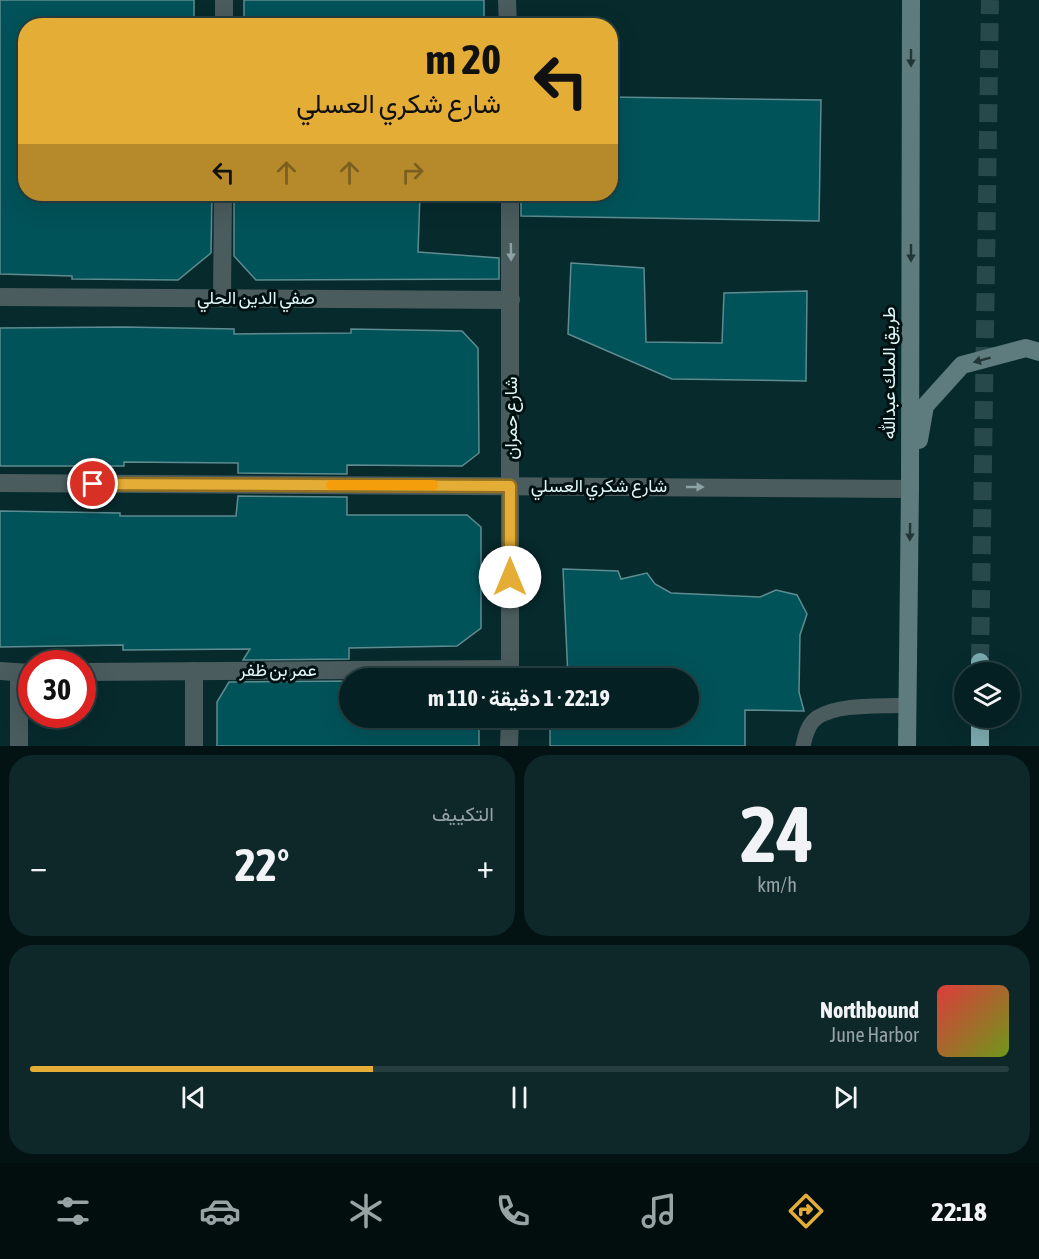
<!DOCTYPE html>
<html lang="ar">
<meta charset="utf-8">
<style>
:root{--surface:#052022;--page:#0e282a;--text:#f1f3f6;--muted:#97a3a5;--line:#263e40;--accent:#e4ad35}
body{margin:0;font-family:"Asap Condensed",Vazirmatn,sans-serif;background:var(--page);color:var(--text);direction:rtl;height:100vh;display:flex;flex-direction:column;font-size:22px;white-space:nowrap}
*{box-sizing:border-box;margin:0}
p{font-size:20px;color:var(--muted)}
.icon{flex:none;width:33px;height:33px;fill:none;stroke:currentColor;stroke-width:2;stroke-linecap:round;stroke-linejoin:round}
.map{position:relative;height:746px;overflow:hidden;direction:ltr}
.side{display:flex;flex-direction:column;gap:9px;padding:9px;background:#031213;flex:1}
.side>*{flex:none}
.top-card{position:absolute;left:18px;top:18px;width:600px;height:183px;border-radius:24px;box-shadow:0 6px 24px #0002,0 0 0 2px var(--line);direction:rtl;background:#e4ad35;color:#111;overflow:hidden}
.tools{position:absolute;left:954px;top:662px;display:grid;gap:12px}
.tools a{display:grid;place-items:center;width:66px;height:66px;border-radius:50%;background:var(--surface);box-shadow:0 6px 24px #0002,0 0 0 2px var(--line);font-size:30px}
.speed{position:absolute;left:18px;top:650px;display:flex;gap:12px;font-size:30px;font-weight:700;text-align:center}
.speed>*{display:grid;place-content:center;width:78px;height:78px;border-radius:50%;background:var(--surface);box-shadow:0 6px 24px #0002,0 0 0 2px var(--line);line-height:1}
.speed .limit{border:9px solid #d22;background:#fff;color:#111}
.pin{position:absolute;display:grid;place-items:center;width:51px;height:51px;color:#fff;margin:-26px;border:3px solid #fff;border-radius:50%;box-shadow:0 2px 6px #0007}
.me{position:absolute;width:66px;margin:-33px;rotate:0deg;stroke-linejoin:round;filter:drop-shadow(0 0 4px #0008)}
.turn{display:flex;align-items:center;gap:21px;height:126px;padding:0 18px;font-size:27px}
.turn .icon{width:78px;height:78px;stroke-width:2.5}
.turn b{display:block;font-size:42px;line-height:51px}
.lanes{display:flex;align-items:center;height:57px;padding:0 18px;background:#0003;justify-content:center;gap:30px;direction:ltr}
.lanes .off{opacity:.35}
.big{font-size:45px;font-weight:700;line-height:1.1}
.side .widget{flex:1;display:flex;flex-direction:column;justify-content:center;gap:9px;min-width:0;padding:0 21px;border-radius:24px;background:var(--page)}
.side .dial{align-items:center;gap:0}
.dial b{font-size:78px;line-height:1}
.song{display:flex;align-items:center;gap:18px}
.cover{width:72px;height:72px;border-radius:9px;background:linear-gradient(135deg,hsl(0 70% 55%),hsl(80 70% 35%))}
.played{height:6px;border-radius:3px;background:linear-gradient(90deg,var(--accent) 35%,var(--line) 35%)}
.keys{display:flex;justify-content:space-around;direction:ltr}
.heat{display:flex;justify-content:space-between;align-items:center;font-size:33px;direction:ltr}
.side .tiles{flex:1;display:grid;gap:9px;grid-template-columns:1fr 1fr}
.widget:last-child{grid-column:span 2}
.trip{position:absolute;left:339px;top:668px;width:360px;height:60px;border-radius:30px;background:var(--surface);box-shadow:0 6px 24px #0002,0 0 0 2px var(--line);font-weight:700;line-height:60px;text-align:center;direction:rtl}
.dock{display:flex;height:96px;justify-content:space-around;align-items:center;background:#020d0e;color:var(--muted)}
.dock .icon{width:42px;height:42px}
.dock .on{color:var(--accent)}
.dock b{font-size:27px;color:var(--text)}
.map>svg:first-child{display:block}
</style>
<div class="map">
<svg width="1039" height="746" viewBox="0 0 1039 746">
<rect width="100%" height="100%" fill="#072a2d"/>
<g fill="#005359" stroke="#5f8c90" stroke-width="1.5">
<path d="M 0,0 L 194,0 L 194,26 L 26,26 L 26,194 L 212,194 L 211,253 L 178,280 L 72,279 L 72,276 L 0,274 Z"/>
<rect x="244" y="0" width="240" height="26"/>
<path d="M 610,97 L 821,100 L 819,221 L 521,216 L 521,194 L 610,194 Z"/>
<path d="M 234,194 L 420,194 L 418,252 L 499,258 L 499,279 L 256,280 L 234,256 Z"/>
<path d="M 571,263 L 644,268 L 646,342 L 722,343 L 724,293 L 807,291 L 806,381 L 672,379 L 568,334 Z"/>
<path d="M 124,327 L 234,329 L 234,334 L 351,333 L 351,329 L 462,331 L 478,348 L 479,453 L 462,466 L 347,465 L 347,474 L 238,473 L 238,463 L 124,462 L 124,466 L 0,466 L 0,328 Z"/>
<path d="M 238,496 L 347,497 L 347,515 L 467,515 L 481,527 L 481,628 L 457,646 L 349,648 L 349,659 L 243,660 L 250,649 L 123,650 L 123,645 L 0,647 L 0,511 L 120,513 L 120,516 L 236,516 Z"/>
<path d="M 563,569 L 618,571 L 621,579 L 647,573 L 655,584 L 671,593 L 760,597 L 776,590 L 797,595 L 807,614 L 800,635 L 799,692 L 804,711 L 745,710 L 745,746 L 550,746 L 550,720 L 569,720 L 569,717 L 688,717 L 688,678 L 568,678 Z"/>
<path d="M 349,681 L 349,717 L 479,717 L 479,746 L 217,746 L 217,702 L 229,682 Z"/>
</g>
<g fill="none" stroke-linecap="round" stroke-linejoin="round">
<path stroke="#27494c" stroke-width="18" stroke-dasharray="18 9" stroke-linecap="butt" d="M 980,662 L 990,0"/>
<path stroke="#4a5c5e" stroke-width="15" d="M 803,746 C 805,736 808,723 818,717 C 840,703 881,707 907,705"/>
<g stroke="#4a5c5e" stroke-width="18">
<path d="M 507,0 L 508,26"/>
<path d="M 224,26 L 224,0"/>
<path d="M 510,194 L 510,678"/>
<path d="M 0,297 L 511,300"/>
<path d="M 222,298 L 223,194"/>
<path d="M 0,483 L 910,489"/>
<path d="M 0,671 L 31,673"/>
<path d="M 82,672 L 510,669"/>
<path d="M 19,746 L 19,673"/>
<path d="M 194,746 L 194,671"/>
<path d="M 509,746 L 510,717"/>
</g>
<g stroke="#5e7b7e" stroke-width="18">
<path d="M 919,440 L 925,406 L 962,365 L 1026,348 L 1039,352"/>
<path d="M 907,746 L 910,489 L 911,0"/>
</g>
<g stroke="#7ba9ad" stroke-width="18">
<path d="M 980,672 L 980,662"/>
<path d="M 980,746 L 980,717"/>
</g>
</g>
<defs><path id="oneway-solid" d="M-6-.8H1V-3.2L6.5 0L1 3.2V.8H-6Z" transform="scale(1.5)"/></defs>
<g fill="#223638">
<use href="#oneway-solid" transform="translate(911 58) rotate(90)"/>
<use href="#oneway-solid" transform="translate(911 253) rotate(90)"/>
<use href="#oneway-solid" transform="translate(982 360) rotate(165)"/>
<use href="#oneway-solid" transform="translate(910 532) rotate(91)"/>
</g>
<g fill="#8da2a4">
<use href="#oneway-solid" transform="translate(511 252) rotate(89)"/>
<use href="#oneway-solid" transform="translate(695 487)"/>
</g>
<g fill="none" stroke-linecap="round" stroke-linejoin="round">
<g stroke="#947022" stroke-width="15">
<path id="route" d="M 93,484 L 510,486 L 510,577"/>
</g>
<use href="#route" stroke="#e4ad35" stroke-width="10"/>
<path stroke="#f59e0b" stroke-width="10" d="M 331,485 L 433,485"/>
</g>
<g text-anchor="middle" stroke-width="6" stroke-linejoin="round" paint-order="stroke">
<g font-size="18" fill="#dff7f9" stroke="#011112">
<text x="256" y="304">صفي الدين الحلي</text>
<text transform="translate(889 373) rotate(-90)" y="6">طريق الملك عبدالله</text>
<text transform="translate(511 418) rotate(-90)" y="6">شارع حمران</text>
<text x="599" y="492">شارع شكري العسلي</text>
<text x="278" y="676">عمر بن ظفر</text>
</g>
</g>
</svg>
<div class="tools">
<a><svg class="icon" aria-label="layers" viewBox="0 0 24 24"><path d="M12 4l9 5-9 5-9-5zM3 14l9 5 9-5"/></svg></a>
</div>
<div class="speed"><div class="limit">30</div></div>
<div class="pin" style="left:93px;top:484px;background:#d93025"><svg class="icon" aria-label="arrive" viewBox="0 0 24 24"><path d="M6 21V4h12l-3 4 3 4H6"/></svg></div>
<svg class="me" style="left:510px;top:577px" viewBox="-20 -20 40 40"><circle r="19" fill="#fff"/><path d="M0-13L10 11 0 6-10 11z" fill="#e4ad35"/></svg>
<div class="trip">22:19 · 1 دقيقة · 110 m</div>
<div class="top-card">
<div class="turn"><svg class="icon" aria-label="left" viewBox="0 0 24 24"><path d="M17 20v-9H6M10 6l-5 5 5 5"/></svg><div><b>20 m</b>شارع شكري العسلي</div></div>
<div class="lanes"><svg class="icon" aria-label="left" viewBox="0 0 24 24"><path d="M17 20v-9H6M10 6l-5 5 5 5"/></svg><svg class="icon off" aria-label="ahead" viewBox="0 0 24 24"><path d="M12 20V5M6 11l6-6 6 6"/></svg><svg class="icon off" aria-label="ahead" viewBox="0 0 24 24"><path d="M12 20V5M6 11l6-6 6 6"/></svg><svg class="icon off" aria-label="right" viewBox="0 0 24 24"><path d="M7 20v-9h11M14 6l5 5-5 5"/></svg></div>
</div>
</div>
<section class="side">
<div class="tiles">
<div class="widget dial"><b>24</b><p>km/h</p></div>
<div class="widget"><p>التكييف</p>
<div class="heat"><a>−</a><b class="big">22°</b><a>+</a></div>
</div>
<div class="widget">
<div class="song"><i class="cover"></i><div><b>Northbound</b><p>June Harbor</p></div></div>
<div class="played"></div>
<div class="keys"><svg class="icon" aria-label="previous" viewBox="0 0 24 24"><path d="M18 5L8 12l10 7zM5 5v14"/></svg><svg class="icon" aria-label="pause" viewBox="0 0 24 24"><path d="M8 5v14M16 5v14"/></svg><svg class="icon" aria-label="next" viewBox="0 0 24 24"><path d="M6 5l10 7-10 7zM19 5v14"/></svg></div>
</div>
</div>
</section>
<nav class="dock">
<b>22:18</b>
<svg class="icon on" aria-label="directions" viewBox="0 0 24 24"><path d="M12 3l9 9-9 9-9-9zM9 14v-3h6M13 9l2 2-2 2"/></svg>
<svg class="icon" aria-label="music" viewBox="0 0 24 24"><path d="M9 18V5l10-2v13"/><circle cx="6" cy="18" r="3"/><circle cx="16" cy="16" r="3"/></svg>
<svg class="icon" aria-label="phone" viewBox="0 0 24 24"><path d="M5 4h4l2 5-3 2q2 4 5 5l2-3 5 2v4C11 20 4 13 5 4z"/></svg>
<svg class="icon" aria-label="climate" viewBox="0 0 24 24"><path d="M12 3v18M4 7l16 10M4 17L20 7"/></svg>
<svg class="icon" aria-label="car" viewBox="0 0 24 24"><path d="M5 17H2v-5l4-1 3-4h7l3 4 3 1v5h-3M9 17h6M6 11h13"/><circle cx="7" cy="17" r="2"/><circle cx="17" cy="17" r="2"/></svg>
<svg class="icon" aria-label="filters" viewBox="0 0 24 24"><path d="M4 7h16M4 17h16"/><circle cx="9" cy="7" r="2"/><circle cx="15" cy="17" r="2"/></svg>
</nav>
